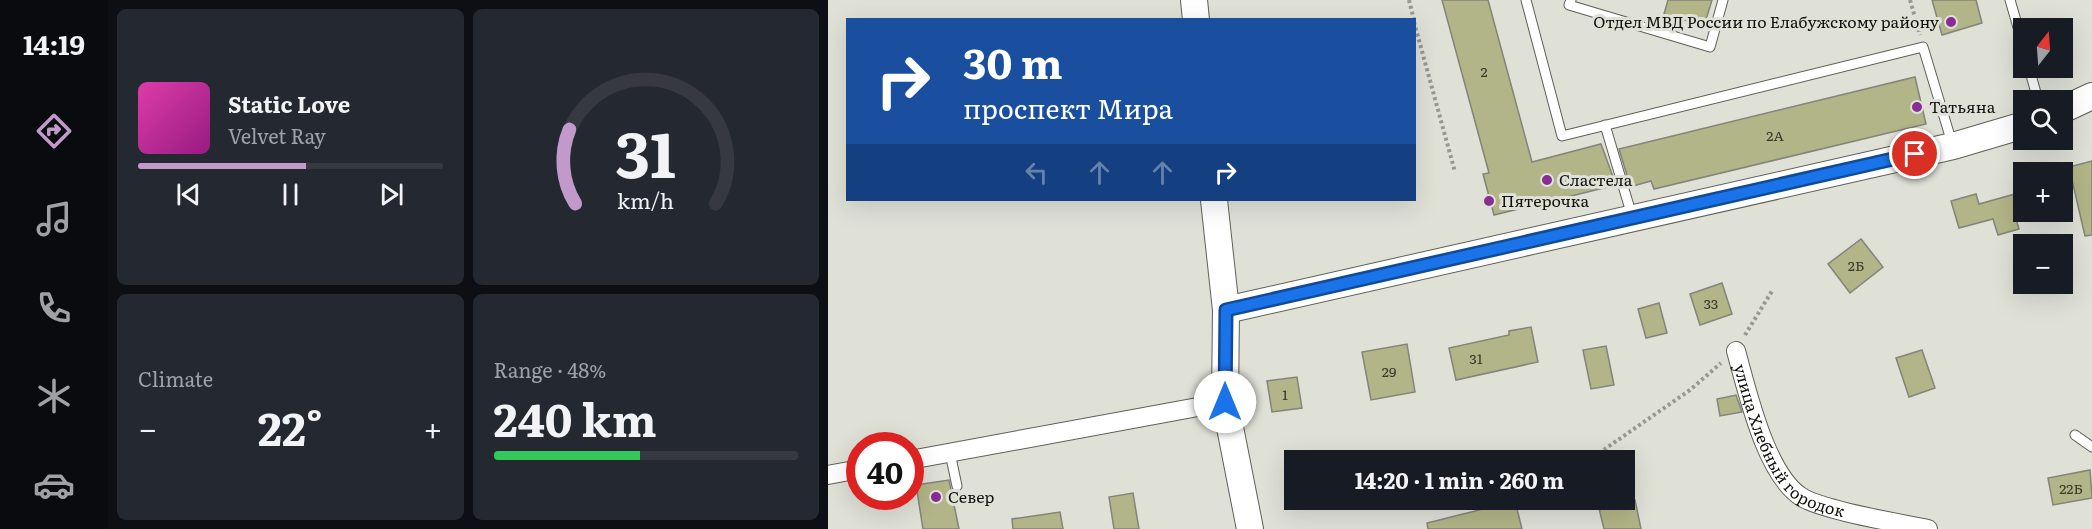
<!DOCTYPE html>
<meta charset="utf-8">
<style>
:root{--surface:#171b24;--page:#242831;--text:#f1f3f6;--muted:#9ea1a6;--line:#363941;--accent:#c299cb}
body{margin:0;font-family:Literata,serif;background:var(--page);color:var(--text);height:100vh;display:flex;flex-direction:column;font-size:22px;white-space:nowrap}
*{box-sizing:border-box;margin:0}
p{font-size:20px;color:var(--muted)}
.icon{flex:none;width:33px;height:33px;fill:none;stroke:currentColor;stroke-width:2;stroke-linecap:round;stroke-linejoin:round}
.map{position:relative;flex:1;overflow:hidden}
.details{display:flex;flex-direction:column;gap:9px;padding:9px;background:#0d0f14;width:720px}
.details>*{flex:none}
.banner{position:absolute;left:18px;top:18px;width:570px;height:183px;border-radius:0px;box-shadow:0 6px 24px #0002;background:#1a4fa0;color:#fff;overflow:hidden}
.needle{width:39px;rotate:17deg}
.fabs{position:absolute;left:1185px;top:18px;display:grid;gap:12px}
.fabs a{display:grid;place-items:center;width:60px;height:60px;border-radius:0px;background:var(--surface);box-shadow:0 6px 24px #0002;font-size:30px}
.speed{position:absolute;left:18px;top:432px;display:flex;gap:12px;font-size:30px;font-weight:700;text-align:center}
.speed>*{display:grid;place-content:center;width:78px;height:78px;border-radius:50%;background:var(--surface);box-shadow:0 6px 24px #0002;line-height:1}
.speed .limit{border:9px solid #d22;background:#fff;color:#111}
.pin{position:absolute;display:grid;place-items:center;width:51px;height:51px;color:#fff;margin:-26px;border:3px solid #fff;border-radius:50%;box-shadow:0 2px 6px #0007}
.me{position:absolute;width:66px;margin:-33px;rotate:0deg;stroke-linejoin:round;filter:drop-shadow(0 0 4px #0008)}
.turn{display:flex;align-items:center;gap:21px;height:126px;padding:0 18px;font-size:27px}
.turn .icon{width:78px;height:78px;stroke-width:2.5}
.turn b{display:block;font-size:42px;line-height:51px}
.lanes{display:flex;align-items:center;height:57px;padding:0 18px;background:#0003;justify-content:center;gap:30px;direction:ltr}
.lanes .off{opacity:.35}
.big{font-size:45px;font-weight:700;line-height:1.1}
.details .card{flex:1;display:flex;flex-direction:column;justify-content:center;gap:9px;min-width:0;padding:0 21px;border-radius:9px;background:var(--page)}
.details .dial{align-items:center;gap:0}
.dial svg{height:156px;overflow:visible;fill:none;stroke:var(--line);stroke-width:7;stroke-linecap:round;text-anchor:middle}
.dial text{fill:var(--text);stroke:none}
.song{display:flex;align-items:center;gap:18px}
.cover{width:72px;height:72px;border-radius:9px;background:linear-gradient(135deg,hsl(320 70% 55%),hsl(310 70% 35%))}
.played{height:6px;border-radius:3px;background:linear-gradient(90deg,var(--accent) 55%,var(--line) 55%)}
.keys{display:flex;justify-content:space-around;direction:ltr}
.heat{display:flex;justify-content:space-between;align-items:center;font-size:33px;direction:ltr}
.charge{height:9px;border-radius:4px;background:linear-gradient(90deg,#34c759 48%,var(--line) 0)}
.details .tiles{flex:1;display:grid;gap:9px;grid-template-columns:repeat(2,1fr)}
.trip{position:absolute;left:456px;top:450px;width:351px;height:60px;border-radius:0px;background:var(--surface);box-shadow:0 6px 24px #0002;font-weight:700;line-height:60px;text-align:center}
main{display:flex;flex:1;min-height:0}
.tabs{display:flex;flex-direction:column;width:108px;justify-content:space-around;align-items:center;background:#090b0e;color:var(--muted)}
.tabs .icon{width:42px;height:42px}
.tabs .active{color:var(--accent)}
.tabs b{font-size:27px;color:var(--text)}
.map>svg:first-child{display:block}
</style>
<main>
<nav class="tabs">
<b>14:19</b>
<svg class="icon active" aria-label="directions" viewBox="0 0 24 24"><path d="M12 3l9 9-9 9-9-9zM9 14v-3h6M13 9l2 2-2 2"/></svg>
<svg class="icon" aria-label="music" viewBox="0 0 24 24"><path d="M9 18V5l10-2v13"/><circle cx="6" cy="18" r="3"/><circle cx="16" cy="16" r="3"/></svg>
<svg class="icon" aria-label="phone" viewBox="0 0 24 24"><path d="M5 4h4l2 5-3 2q2 4 5 5l2-3 5 2v4C11 20 4 13 5 4z"/></svg>
<svg class="icon" aria-label="climate" viewBox="0 0 24 24"><path d="M12 3v18M4 7l16 10M4 17L20 7"/></svg>
<svg class="icon" aria-label="car" viewBox="0 0 24 24"><path d="M5 17H2v-5l4-1 3-4h7l3 4 3 1v5h-3M9 17h6M6 11h13"/><circle cx="7" cy="17" r="2"/><circle cx="17" cy="17" r="2"/></svg>
</nav>
<section class="details">
<div class="tiles">
<div class="card">
<div class="song"><i class="cover"></i><div><b>Static Love</b><p>Velvet Ray</p></div></div>
<div class="played"></div>
<div class="keys"><svg class="icon" aria-label="previous" viewBox="0 0 24 24"><path d="M18 5L8 12l10 7zM5 5v14"/></svg><svg class="icon" aria-label="pause" viewBox="0 0 24 24"><path d="M8 5v14M16 5v14"/></svg><svg class="icon" aria-label="next" viewBox="0 0 24 24"><path d="M6 5l10 7-10 7zM19 5v14"/></svg></div>
</div>
<div class="card dial"><svg viewBox="0 0 100 80">
<path d="M14 69A42 42 0 1 1 86 69"/>
<path d="M14 69A42 42 0 0 1 11 31" stroke="#c299cb"/>
<text x="50" y="56" font-size="32" font-weight="700">31</text>
<text x="50" y="72" font-size="11">km/h</text>
</svg></div>
<div class="card"><p>Climate</p>
<div class="heat"><a>−</a><b class="big">22°</b><a>+</a></div>
</div>
<div class="card"><p>Range · 48%</p><b class="big">240 km</b><div class="charge"></div></div>
</div>
</section>
<div class="map">
<svg width="1264" height="529" viewBox="0 0 1264 529">
<rect width="100%" height="100%" fill="#dfe1d7"/>
<g fill="#b1b587" stroke="#83847b" stroke-width="1.5">
<path d="M 614,0 L 660,0 L 704,162 L 773,144 L 788,185 L 666,215 L 655,174 L 661,173 Z"/>
<path d="M 840,0 L 884,0 L 876,26 L 836,14 Z"/>
<path d="M 1104,0 L 1148,0 L 1154,23 L 1114,35 Z"/>
<path d="M 1087,77 L 1098,124 L 826,189 L 823,181 L 805,186 L 804,181 L 801,182 L 791,149 Z"/>
<path d="M 1264,161 L 1264,235 L 1257,236 L 1241,167 Z"/>
<path d="M 1148,194 L 1151,204 L 1187,194 L 1194,217 L 1188,219 L 1191,229 L 1170,235 L 1165,219 L 1131,228 L 1123,201 Z"/>
<path d="M 1033,239 L 1055,267 L 1022,293 L 1000,264 Z"/>
<path d="M 894,283 L 904,314 L 872,325 L 862,294 Z"/>
<path d="M 831,303 L 839,333 L 818,338 L 810,309 Z"/>
<path d="M 703,327 L 710,362 L 628,380 L 621,348 L 681,335 L 681,331 Z"/>
<path d="M 579,344 L 587,392 L 543,400 L 534,352 Z"/>
<path d="M 778,346 L 786,385 L 763,389 L 755,350 Z"/>
<path d="M 1094,350 L 1107,388 L 1081,397 L 1068,358 Z"/>
<path d="M 469,377 L 474,408 L 444,412 L 439,381 Z"/>
<path d="M 908,395 L 914,412 L 892,416 L 889,399 Z"/>
<path d="M 1262,470 L 1264,498 L 1225,505 L 1220,478 Z"/>
<path d="M 121,480 L 131,529 L 95,529 L 88,485 Z"/>
<path d="M 305,493 L 311,529 L 286,529 L 281,497 Z"/>
<path d="M 769,500 L 807,500 L 813,529 L 776,529 Z"/>
<path d="M 687,501 L 694,529 L 600,529 L 599,523 Z"/>
<path d="M 232,512 L 235,529 L 185,529 L 184,519 Z"/>
</g>
<g fill="none" stroke-linecap="round" stroke-linejoin="round">
<g stroke="#5f6057" stroke-width="11">
<g id="lane">
<path d="M 698,0 L 734,136 L 1095,47 L 1124,143"/>
<path d="M 743,0 L 741,5 L 882,47 L 895,0"/>
<path d="M 1182,0 L 1196,48"/>
<path d="M 1201,68 L 1210,100"/>
<path d="M 777,125 L 804,216"/>
<path d="M 1247,435 L 1264,447"/>
<path d="M 122,453 L 129,486"/>
</g>
</g>
<g stroke="#5f6057" stroke-width="20">
<g id="street">
<path id="s1" d="M 908,351 C 919,390 937,472 972,496 C 992,510 1071,523 1100,529"/>
<path d="M 82,460 L 397,402"/>
<path d="M 0,475 L 32,469"/>
</g>
</g>
<g stroke="#5f6057" stroke-width="28">
<g id="secondary">
<path d="M 366,0 L 368,20"/>
<path d="M 1234,110 L 1264,96"/>
<path d="M 386,200 L 398,310 L 397,402 L 422,529"/>
<path d="M 398,310 L 1125,146 L 1196,125"/>
</g>
</g>
<g stroke="#979891" stroke-width="4" stroke-dasharray="3 3" stroke-linecap="butt">
<path d="M 581,0 L 586,20"/>
<path d="M 1082,0 L 1092,35"/>
<path d="M 586,22 L 627,172"/>
<path d="M 917,335 L 944,291"/>
<path d="M 761,460 L 862,390 L 893,363"/>
</g>
<use href="#lane" stroke="#fff" stroke-width="9"/>
<use href="#street" stroke="#fff" stroke-width="18"/>
<use href="#secondary" stroke="#fff" stroke-width="26"/>
</g>
<g fill="none" stroke-linecap="round" stroke-linejoin="round">
<g stroke="#114b97" stroke-width="15">
<path id="route" d="M 397,402 L 398,310 L 1087,154"/>
</g>
<use href="#route" stroke="#1a73e8" stroke-width="10"/>
</g>
<g fill="#882c96" stroke="#dfe1d7" stroke-width="2">
<circle cx="1123" cy="22" r="6"/>
<circle cx="1089" cy="107" r="6"/>
<circle cx="719" cy="180" r="6"/>
<circle cx="661" cy="201" r="6"/>
<circle cx="108" cy="497" r="6"/>
</g>
<g text-anchor="middle" stroke-width="6" stroke-linejoin="round" paint-order="stroke">
<g font-size="14" fill="#393a2c">
<text x="656" y="77">2</text>
<text x="947" y="141">2А</text>
<text x="1028" y="271">2Б</text>
<text x="883" y="309">33</text>
<text x="648" y="364">31</text>
<text x="561" y="377">29</text>
<text x="457" y="400">1</text>
<text x="1243" y="494">22Б</text>
</g>
<g font-size="16" fill="#11110e" stroke="#dfe1d7" text-anchor="start">
<text x="1111" y="28" text-anchor="end">Отдел МВД России по Елабужскому району</text>
<text x="1101" y="113">Татьяна</text>
<text x="731" y="186">Сластела</text>
<text x="673" y="207">Пятерочка</text>
<text x="120" y="503">Север</text>
</g>
<g font-size="16" fill="#11110e" stroke="#dfe1d7">
<text dy="6" stroke="none"><textPath href="#s1" startOffset="111">улица Хлебный городок</textPath></text>
</g>
</g>
</svg>
<div class="fabs">
<a><svg class="needle" viewBox="-14 -14 28 28"><path d="M0-13l5 13h-10z" fill="#e53935"/><path d="M0 13l5-13h-10z" fill="#9ea1a6"/></svg></a>
<a><svg class="icon" aria-label="search" viewBox="0 0 24 24"><circle cx="10" cy="10" r="6"/><path d="M15 15l6 6"/></svg></a>
<a>+</a>
<a>−</a>
</div>
<div class="speed"><div class="limit">40</div></div>
<div class="pin" style="left:1087px;top:154px;background:#d93025"><svg class="icon" aria-label="arrive" viewBox="0 0 24 24"><path d="M6 21V4h12l-3 4 3 4H6"/></svg></div>
<svg class="me" style="left:397px;top:402px" viewBox="-20 -20 40 40"><circle r="19" fill="#fff"/><path d="M0-13L10 11 0 6-10 11z" fill="#1a73e8"/></svg>
<div class="trip">14:20 · 1 min · 260 m</div>
<div class="banner">
<div class="turn"><svg class="icon" aria-label="right" viewBox="0 0 24 24"><path d="M7 20v-9h11M14 6l5 5-5 5"/></svg><div><b>30 m</b>проспект Мира</div></div>
<div class="lanes"><svg class="icon off" aria-label="left" viewBox="0 0 24 24"><path d="M17 20v-9H6M10 6l-5 5 5 5"/></svg><svg class="icon off" aria-label="ahead" viewBox="0 0 24 24"><path d="M12 20V5M6 11l6-6 6 6"/></svg><svg class="icon off" aria-label="ahead" viewBox="0 0 24 24"><path d="M12 20V5M6 11l6-6 6 6"/></svg><svg class="icon" aria-label="right" viewBox="0 0 24 24"><path d="M7 20v-9h11M14 6l5 5-5 5"/></svg></div>
</div>
</div>
</main>
